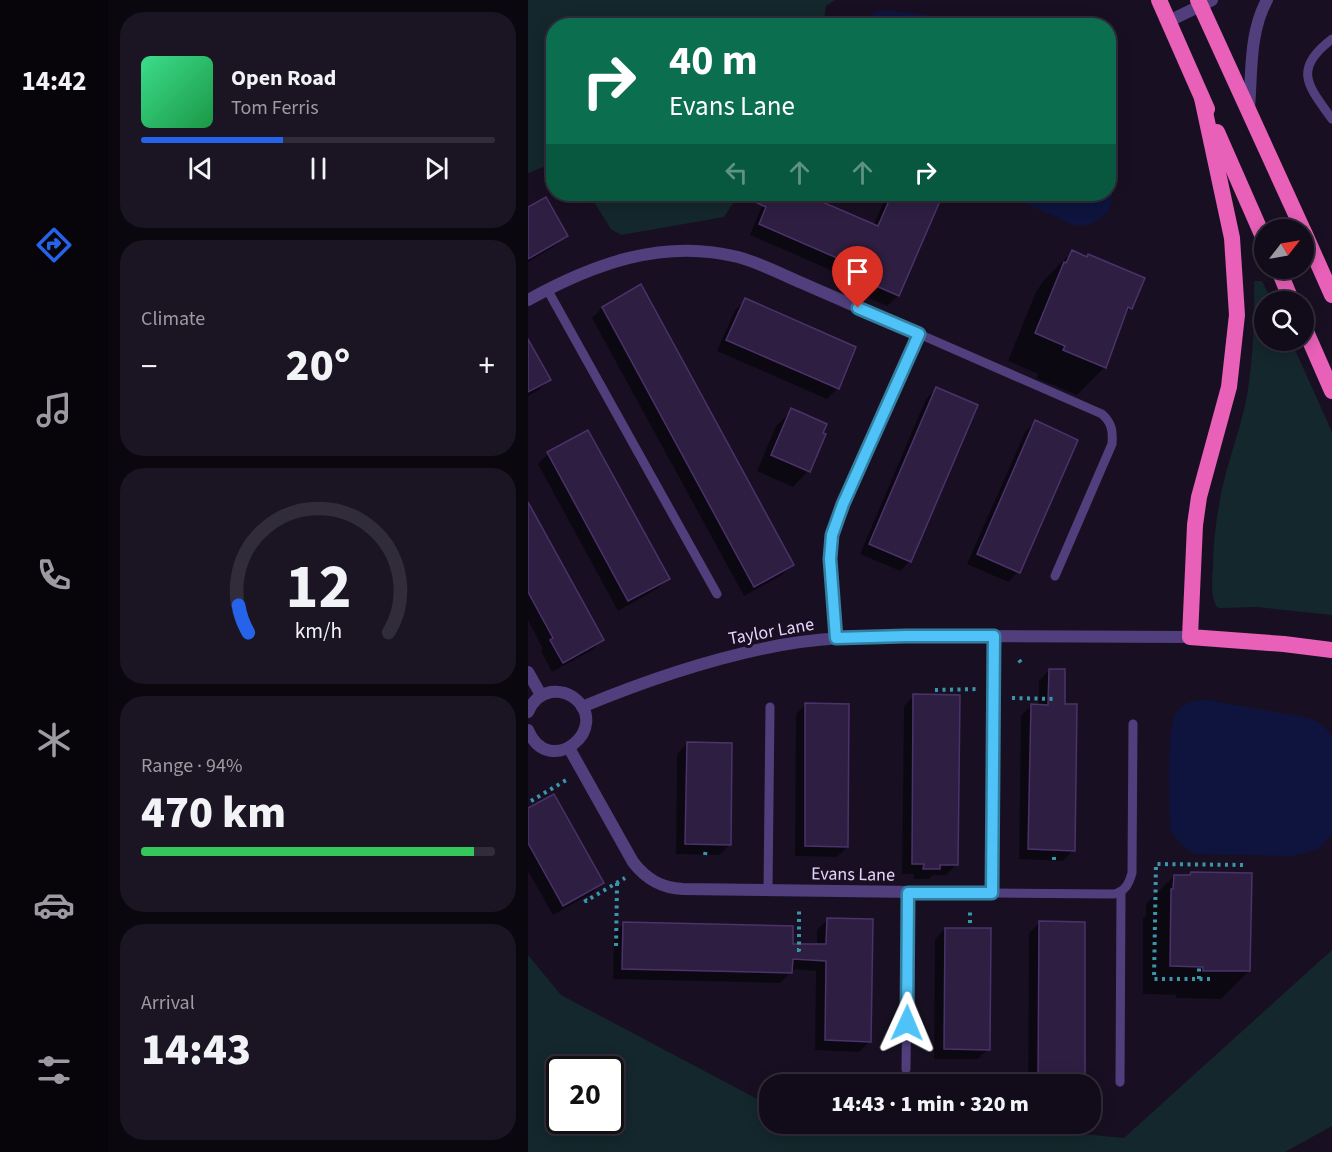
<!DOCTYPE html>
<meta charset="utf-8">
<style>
:root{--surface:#120c1a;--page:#1b1523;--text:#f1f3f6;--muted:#9c9ba2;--line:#312c39;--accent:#2563eb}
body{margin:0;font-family:"Source Sans 3",sans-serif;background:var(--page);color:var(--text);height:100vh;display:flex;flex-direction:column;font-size:22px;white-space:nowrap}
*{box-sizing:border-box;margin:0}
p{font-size:20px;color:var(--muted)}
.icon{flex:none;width:33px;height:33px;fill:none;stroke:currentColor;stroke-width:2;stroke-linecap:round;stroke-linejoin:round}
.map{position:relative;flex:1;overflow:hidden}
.panel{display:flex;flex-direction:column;gap:12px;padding:12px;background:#0a070e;width:420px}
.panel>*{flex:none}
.banner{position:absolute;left:18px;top:18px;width:570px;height:183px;border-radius:24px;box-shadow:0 3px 15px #0003,0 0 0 2px var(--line);background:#0b6e4f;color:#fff;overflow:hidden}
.needle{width:39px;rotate:59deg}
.controls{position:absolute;left:726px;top:219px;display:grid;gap:12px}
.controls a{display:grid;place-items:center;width:60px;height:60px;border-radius:50%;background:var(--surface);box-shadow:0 3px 15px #0003,0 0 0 2px var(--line);font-size:30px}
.speed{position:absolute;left:18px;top:1056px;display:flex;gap:12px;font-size:30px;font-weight:700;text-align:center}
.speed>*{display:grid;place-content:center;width:78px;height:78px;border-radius:50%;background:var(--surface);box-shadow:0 3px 15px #0003,0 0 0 2px var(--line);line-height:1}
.speed .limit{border:3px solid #111;border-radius:9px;background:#fff;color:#111}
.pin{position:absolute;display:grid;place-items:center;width:51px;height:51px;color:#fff;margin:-62px -26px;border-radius:50% 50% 50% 0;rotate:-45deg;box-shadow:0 0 6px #0007}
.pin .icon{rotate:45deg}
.me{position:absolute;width:66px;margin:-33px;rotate:1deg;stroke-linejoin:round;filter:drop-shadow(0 0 4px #0008)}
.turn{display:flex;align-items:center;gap:21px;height:126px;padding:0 24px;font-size:27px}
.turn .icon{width:78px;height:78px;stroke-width:2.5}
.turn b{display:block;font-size:42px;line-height:51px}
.lanes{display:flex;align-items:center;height:57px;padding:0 24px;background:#0003;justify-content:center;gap:30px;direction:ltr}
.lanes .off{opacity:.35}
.big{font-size:45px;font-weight:800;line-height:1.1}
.panel .card{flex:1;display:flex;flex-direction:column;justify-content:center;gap:9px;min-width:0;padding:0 21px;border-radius:24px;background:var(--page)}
.panel .dial{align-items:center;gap:0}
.dial svg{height:156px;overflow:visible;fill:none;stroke:var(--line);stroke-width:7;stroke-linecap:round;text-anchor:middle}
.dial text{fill:var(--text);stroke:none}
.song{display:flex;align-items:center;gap:18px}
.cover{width:72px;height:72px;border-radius:9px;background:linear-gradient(135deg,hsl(150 70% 55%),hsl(140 70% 35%))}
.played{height:6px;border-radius:3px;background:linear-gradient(90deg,var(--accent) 40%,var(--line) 40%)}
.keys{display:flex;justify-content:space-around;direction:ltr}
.heat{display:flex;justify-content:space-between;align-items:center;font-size:33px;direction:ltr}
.charge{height:9px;border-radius:4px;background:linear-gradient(90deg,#34c759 94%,var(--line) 0)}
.trip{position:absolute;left:231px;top:1074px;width:342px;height:60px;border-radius:24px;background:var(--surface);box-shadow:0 3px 15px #0003,0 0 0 2px var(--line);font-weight:800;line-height:60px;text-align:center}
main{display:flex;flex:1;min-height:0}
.tab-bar{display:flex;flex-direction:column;width:108px;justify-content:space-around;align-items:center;background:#07050a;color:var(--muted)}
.tab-bar .icon{width:42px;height:42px}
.tab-bar .selected{color:var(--accent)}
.tab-bar b{font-size:27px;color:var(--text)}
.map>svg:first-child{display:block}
</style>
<main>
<nav class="tab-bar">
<b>14:42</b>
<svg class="icon selected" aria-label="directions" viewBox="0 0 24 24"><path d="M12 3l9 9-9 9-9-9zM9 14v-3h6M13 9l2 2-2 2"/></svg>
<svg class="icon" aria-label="music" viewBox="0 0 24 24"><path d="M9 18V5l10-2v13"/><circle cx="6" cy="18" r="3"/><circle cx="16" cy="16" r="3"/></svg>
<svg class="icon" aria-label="phone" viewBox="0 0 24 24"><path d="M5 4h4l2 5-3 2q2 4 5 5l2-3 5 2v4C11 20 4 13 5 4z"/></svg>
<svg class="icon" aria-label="climate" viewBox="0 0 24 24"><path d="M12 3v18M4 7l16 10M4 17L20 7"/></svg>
<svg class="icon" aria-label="car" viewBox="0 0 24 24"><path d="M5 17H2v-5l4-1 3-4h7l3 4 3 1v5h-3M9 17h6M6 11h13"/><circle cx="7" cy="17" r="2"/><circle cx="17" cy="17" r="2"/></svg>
<svg class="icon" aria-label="filters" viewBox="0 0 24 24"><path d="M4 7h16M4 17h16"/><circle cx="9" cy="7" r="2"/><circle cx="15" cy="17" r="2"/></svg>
</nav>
<section class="panel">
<div class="card">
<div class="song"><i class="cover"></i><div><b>Open Road</b><p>Tom Ferris</p></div></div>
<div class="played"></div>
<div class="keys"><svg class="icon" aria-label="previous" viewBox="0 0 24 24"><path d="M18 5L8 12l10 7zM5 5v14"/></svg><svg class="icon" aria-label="pause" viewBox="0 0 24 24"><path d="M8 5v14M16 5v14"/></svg><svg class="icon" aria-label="next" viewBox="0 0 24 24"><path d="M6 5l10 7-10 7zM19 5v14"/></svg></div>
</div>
<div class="card"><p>Climate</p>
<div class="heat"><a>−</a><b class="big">20°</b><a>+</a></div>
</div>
<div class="card dial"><svg viewBox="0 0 100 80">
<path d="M14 69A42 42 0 1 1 86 69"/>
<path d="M14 69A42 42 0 0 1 9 55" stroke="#2563eb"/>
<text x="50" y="56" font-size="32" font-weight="700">12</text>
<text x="50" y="72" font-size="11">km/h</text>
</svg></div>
<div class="card"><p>Range · 94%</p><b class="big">470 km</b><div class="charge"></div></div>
<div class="card"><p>Arrival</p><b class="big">14:43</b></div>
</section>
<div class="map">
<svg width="804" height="1152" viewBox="0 0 804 1152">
<rect width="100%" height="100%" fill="#181022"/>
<g fill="#14272c" fill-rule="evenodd">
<path d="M 0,0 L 307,0 L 298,6 L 295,25 L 26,26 L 25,166 L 18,166 L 0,173 Z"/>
<path d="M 61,194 L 211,194 L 196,217 L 93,235 L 83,229 Z"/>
<path d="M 726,281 L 734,281 L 744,301 L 736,302 L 736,340 L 763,341 L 804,432 L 804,615 L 729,607 L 692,608 L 689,607 C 682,595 684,580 685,567 C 685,541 689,514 694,489 C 701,458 713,427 719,396 C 725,358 727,319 726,281 Z"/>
<path d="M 804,950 L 804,1126 L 757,1152 L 0,1152 L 0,955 L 33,995 L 233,1101 L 241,1102 L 242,1124 L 455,1124 L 596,1138 ZM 32,1070 L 82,1070 L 82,1120 L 32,1120 Z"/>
</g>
<g fill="#0e143d">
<path d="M 359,10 L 477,25 L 480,25 L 335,25 L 347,12 Z"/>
<path d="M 581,164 L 585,184 L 583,206 L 577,215 L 563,224 L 549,226 L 475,194 L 580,194 Z"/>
<path d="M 678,700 L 781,718 C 792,722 798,727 804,737 L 804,835 L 790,849 L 765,856 L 669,854 C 655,849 649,841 642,828 C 642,804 638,736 647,716 C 652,703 665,700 678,700 Z"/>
</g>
<g fill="#0007">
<path d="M 239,194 L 272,194 L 345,226 L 359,194 L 413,194 L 370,296 L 359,306 L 319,288 L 323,279 L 222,235 Z"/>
<path d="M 0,208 L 38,236 L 27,246 L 0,262 Z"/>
<path d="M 544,252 L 603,308 L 596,315 L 577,367 L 549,395 L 508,378 L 510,374 L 480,361 L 508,292 L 516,280 Z"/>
<path d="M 112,286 L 265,564 L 254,575 L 216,596 L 64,318 L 74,308 Z"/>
<path d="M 217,300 L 326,348 L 309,389 L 299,399 L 189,351 L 207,310 Z"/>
<path d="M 0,343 L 21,379 L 11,390 L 0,396 Z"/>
<path d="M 408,389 L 382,561 L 372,571 L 332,554 L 398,399 Z"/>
<path d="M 264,410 L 280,471 L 265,487 L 229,471 L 248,426 Z"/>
<path d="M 507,422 L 490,572 L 480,582 L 439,564 L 497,432 Z"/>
<path d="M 20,454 L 140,579 L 129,589 L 90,611 L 10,464 Z"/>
<path d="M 0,505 L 75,640 L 64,650 L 24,672 L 13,651 L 15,649 L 0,620 Z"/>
<path d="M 521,670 L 535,705 L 545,850 L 535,861 L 491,859 L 493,716 L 503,706 L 511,706 L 511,681 Z"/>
<path d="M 386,696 L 428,865 L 418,875 L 405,875 L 400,879 L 386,879 L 386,874 L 374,874 L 376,706 Z"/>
<path d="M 278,704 L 319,847 L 309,857 L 267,856 L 268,714 Z"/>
<path d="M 159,743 L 202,845 L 191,855 L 148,854 L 149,754 Z"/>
<path d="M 0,810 L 74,883 L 64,893 L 25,915 L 0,871 Z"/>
<path d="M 663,873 L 721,971 L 693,999 L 648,998 L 648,995 L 615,994 L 615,918 L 618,916 L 618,904 L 646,876 L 660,876 Z"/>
<path d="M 299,920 L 342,1041 L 331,1052 L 287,1050 L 288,971 L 263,969 L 263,972 L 252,983 L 85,979 L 86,934 L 96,923 L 263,946 L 289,946 L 289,930 Z"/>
<path d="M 511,923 L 556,924 L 555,1084 L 500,1084 L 501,933 Z"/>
<path d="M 417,929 L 460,1049 L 450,1059 L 406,1059 L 407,939 Z"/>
</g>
<g fill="#2e1e41" stroke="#4b326b" stroke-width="1.5">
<path d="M 210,194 L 276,194 L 350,226 L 364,194 L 415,194 L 371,296 L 328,277 L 332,268 L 231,224 L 238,207 Z"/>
<path d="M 18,197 L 40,236 L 0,259 L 0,207 Z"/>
<path d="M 544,250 L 559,257 L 560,254 L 617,278 L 604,309 L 600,307 L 578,368 L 535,350 L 537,346 L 507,333 L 536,262 L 538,263 Z"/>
<path d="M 113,284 L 266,565 L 226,587 L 74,307 Z"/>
<path d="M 217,298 L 328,347 L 311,389 L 198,340 Z"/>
<path d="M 0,339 L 23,380 L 0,392 Z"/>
<path d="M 408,387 L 450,405 L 383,562 L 341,544 Z"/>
<path d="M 263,408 L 299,424 L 295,433 L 298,434 L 282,472 L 243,455 Z"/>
<path d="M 507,420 L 550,440 L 492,573 L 449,554 Z"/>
<path d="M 60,430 L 142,579 L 100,601 L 19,452 Z"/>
<path d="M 0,502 L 76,640 L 35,663 L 22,640 L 25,638 L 0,592 Z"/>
<path d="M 521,669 L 537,669 L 537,704 L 549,704 L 547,851 L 500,849 L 503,704 L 520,705 Z"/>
<path d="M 385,694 L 432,695 L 430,865 L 412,865 L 412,869 L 395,869 L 396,864 L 384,864 Z"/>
<path d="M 277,703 L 321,704 L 320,847 L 277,846 Z"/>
<path d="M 159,742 L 204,743 L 203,845 L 157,844 Z"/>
<path d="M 26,794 L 76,883 L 35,906 L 0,843 L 0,808 Z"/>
<path d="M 663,872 L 724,873 L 722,971 L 675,971 L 675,967 L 642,966 L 643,889 L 645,889 L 646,875 L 662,875 Z"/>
<path d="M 299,918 L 345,919 L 343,1042 L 297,1040 L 298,961 L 265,959 L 264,973 L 94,969 L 95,922 L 265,926 L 265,944 L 298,944 Z"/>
<path d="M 511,921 L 557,922 L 557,1084 L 510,1084 Z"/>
<path d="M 417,928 L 463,928 L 462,1050 L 416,1049 Z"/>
</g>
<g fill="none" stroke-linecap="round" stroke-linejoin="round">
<g stroke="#3a96ab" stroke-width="4" stroke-dasharray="3 4.5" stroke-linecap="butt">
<path d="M 491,660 L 494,664"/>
<path d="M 407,690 L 450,689"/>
<path d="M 484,698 L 527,699"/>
<path d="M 3,801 L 40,779"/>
<path d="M 177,855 L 178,849"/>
<path d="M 526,860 L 526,855"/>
<path d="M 89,883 L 88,949 L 89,949"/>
<path d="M 57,899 L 58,901 L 97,878"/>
<path d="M 442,923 L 442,910"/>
<path d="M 269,950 L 271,950 L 271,907"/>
<path d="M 671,979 L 671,967"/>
<path d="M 682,979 L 626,979 L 628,864 L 716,865"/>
</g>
<g stroke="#513f7d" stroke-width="9">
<path d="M 804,39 C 764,69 780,86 804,119"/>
<path d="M 19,289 L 189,594"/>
<path d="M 391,334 L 574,414 C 584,423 585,431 584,444 L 527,576"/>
<path d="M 240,890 L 242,707"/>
<path d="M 464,893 L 586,894 C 598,891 601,883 604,873 L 605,724"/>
<path d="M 378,1069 L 380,893"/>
<path d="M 592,1082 L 593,892"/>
</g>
<g stroke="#513f7d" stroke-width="12">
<path d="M 0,300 C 65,264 135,238 210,257 C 232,263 253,274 274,283 C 313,300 352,317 391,334 L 315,504 L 304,535 L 302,559 L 308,638"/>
<path d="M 0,672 L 13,695"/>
<path d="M 54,707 C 119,680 184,658 253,645 C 316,634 381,636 444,636 C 517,636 589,637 662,637"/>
<path d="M 0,712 C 4,702 12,694 23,692 C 31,691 39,693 45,697 C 86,727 21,781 0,730"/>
<path d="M 41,748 L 105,862 C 118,879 133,888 155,889 L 464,893 L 467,636"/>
</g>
<g stroke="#513f7d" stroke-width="12">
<path d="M 641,21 L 684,0"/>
<path d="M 721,108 C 724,72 721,33 739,0"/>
</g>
<g stroke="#e860b8" stroke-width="16">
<path d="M 631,0 L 679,109"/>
<path d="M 670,0 L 775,230"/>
<path d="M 674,98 L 704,238 L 709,315 L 701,387 L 671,497 L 667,525 L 662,637 L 756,644 L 804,650"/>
<path d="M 689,132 L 736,239"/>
<path d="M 776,232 L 804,295"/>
<path d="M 750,268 L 764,302"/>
<path d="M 776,327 L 804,391"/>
</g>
</g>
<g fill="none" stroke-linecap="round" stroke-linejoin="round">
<g stroke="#337fa1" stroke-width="15">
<path id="route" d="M 330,308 L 391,334 L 315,504 L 304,535 L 302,559 L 308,638 L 378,636 L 466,636 L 464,893 L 380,893 L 379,1023"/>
</g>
<use href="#route" stroke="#4fc3f7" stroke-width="10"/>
</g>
<g text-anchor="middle" stroke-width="6" stroke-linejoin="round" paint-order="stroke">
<g font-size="18" fill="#e3d5fb" stroke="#181022">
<text transform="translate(243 631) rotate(-10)" y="6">Taylor Lane</text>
<text transform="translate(325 874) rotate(1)" y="6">Evans Lane</text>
</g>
</g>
</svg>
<div class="controls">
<a><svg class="needle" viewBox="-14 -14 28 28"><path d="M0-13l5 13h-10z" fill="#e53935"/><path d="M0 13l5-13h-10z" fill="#9c9ba2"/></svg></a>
<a><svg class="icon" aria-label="search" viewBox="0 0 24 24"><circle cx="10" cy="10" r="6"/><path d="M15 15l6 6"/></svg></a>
</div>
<div class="speed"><div class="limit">20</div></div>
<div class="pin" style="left:330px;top:308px;background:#d93025"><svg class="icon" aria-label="arrive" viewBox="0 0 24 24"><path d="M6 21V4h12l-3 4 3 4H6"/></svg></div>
<svg class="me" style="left:379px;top:1023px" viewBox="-20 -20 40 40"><path d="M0-17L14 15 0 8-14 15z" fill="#4fc3f7" stroke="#fff" stroke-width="4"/></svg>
<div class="trip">14:43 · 1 min · 320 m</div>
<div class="banner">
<div class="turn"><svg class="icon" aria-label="right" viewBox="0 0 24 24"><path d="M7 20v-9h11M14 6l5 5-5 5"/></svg><div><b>40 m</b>Evans Lane</div></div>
<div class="lanes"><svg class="icon off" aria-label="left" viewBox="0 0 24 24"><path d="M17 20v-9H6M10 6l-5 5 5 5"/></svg><svg class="icon off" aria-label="ahead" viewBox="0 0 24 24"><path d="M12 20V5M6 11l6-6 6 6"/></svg><svg class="icon off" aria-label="ahead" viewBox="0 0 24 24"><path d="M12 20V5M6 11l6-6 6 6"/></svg><svg class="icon" aria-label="right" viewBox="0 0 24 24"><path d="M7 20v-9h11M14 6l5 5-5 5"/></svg></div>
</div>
</div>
</main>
